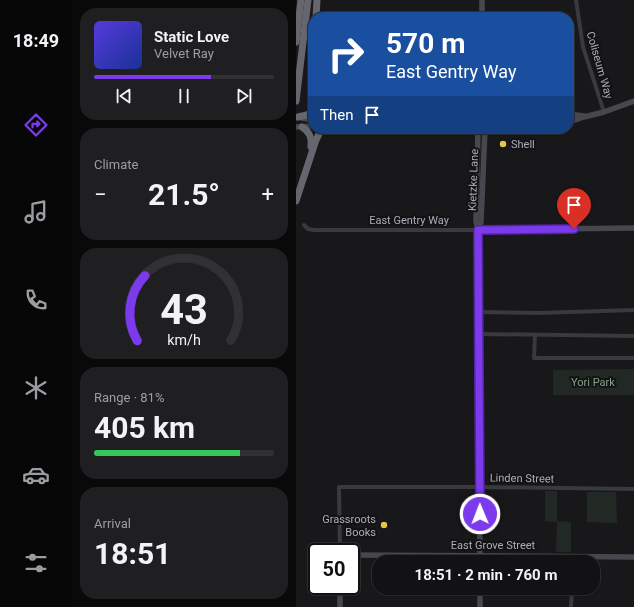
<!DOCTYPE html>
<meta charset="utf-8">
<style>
:root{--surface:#121113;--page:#1f1f21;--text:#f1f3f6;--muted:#9c9da0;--line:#313133;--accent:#7c3aed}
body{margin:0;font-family:Roboto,sans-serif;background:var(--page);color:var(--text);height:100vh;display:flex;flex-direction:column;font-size:15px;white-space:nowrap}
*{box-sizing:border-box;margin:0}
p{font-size:13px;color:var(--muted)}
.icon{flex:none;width:22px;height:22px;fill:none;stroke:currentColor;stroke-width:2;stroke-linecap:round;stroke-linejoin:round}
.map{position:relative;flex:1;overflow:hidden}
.panel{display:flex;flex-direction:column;gap:8px;padding:8px;background:#0a090a;width:224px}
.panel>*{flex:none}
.banner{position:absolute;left:12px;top:12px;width:266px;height:122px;border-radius:16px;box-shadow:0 1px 3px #0004,0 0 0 1px var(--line);background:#1a4fa0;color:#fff;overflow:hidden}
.speed{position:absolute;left:12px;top:543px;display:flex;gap:8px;font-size:20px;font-weight:700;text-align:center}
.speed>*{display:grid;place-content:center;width:52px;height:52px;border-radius:50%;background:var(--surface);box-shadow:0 1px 3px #0004,0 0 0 1px var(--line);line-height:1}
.speed .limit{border:2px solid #111;border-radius:6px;background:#fff;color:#111}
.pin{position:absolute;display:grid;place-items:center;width:34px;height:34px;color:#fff;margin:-41px -17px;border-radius:50% 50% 50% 0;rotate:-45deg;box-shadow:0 0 4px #0007}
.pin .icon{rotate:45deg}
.me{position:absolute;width:44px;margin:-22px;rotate:359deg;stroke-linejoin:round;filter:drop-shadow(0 0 3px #0008)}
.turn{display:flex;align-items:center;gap:14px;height:84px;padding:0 12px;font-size:18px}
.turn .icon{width:52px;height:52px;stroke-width:2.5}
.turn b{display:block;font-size:28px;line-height:34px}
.then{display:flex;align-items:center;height:38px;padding:0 12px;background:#0003;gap:8px;font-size:15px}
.big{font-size:30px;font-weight:700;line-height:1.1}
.panel .card{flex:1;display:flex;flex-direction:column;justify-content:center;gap:6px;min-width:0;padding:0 14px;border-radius:16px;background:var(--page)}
.panel .dial{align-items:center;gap:0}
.dial svg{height:104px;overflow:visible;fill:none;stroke:var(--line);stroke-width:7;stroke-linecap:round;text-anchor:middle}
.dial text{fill:var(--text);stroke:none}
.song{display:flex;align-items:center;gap:12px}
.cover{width:48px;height:48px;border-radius:6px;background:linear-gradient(135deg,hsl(250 70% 55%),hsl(230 70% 35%))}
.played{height:4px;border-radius:2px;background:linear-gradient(90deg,var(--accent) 65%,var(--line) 65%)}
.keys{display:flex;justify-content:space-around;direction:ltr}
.heat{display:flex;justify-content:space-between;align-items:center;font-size:22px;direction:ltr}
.charge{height:6px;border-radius:3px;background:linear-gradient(90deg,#34c759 81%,var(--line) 0)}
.trip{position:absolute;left:76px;top:555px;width:228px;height:40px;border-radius:16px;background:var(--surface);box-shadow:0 1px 3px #0004,0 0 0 1px var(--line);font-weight:700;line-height:40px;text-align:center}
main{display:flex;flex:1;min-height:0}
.tabs{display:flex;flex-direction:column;width:72px;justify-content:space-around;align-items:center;background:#070708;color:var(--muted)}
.tabs .icon{width:28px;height:28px}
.tabs .active{color:var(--accent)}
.tabs b{font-size:18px;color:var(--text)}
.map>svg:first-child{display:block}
</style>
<main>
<nav class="tabs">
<b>18:49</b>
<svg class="icon active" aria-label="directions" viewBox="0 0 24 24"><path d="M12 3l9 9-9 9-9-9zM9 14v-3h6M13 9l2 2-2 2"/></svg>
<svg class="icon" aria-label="music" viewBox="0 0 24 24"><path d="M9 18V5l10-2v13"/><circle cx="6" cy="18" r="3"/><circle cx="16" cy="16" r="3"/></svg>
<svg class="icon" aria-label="phone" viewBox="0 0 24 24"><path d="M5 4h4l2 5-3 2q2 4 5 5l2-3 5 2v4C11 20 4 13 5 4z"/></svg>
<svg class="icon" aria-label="climate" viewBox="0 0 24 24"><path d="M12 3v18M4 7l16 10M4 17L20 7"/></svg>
<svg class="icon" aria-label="car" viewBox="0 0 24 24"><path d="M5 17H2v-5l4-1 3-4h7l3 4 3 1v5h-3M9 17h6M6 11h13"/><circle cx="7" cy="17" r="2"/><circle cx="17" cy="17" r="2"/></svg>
<svg class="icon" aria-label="filters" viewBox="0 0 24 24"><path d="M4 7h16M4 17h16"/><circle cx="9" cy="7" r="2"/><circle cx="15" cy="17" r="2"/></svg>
</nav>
<section class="panel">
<div class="card">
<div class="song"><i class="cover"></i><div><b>Static Love</b><p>Velvet Ray</p></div></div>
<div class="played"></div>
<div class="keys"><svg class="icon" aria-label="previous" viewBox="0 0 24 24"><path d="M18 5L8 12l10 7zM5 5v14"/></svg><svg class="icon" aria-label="pause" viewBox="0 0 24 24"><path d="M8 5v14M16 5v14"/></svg><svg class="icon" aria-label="next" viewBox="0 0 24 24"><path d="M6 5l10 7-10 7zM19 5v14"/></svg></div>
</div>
<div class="card"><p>Climate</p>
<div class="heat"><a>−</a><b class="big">21.5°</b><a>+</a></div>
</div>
<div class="card dial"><svg viewBox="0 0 100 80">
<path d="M14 69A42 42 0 1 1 86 69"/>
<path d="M14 69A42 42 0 0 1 20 19" stroke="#7c3aed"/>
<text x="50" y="56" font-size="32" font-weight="700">43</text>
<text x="50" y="72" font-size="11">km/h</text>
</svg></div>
<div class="card"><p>Range · 81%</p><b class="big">405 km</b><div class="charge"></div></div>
<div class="card"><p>Arrival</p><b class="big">18:51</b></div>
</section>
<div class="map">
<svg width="338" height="607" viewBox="0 0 338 607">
<rect width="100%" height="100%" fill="#181719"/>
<g fill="#222924">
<path d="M 338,369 L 338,395 L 257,395 L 257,370 Z"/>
<path d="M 249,491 L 261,491 L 261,521 L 275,522 L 275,552 L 260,552 L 261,522 L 249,521 Z"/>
<path d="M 291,492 L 320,492 L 321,523 L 291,522 Z"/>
</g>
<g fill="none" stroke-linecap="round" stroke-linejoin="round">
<g stroke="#39393e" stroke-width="4">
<path d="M 280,0 L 287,47 L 308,112"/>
<path d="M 8,225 L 12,229 L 18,230 L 182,230"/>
<path d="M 183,312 L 242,313 L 338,310"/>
<path d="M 183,334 L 338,336"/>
<path d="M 239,335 L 238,358 L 338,358"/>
<path d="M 44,552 L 43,487 L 183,487 L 338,489"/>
<path d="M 275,607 L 276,588"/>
</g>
<g stroke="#47484e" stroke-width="5.5">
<path d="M 186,17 L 186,0"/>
<path d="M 273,114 L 288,116"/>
<path d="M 6,118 L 17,120"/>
<path d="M 273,122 L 288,117 L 308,112 L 338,101"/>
<path d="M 0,127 L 17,126"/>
<path d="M 182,129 L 180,221 L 182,230 L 184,562"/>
<path d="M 182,230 L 338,228"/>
<path d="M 182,230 L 185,222 L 189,129"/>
<path d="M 55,555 L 338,557"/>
<path d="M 44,586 L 44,607"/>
<path d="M 184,588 L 184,607"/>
</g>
<g stroke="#65666e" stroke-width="7">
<path d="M 20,17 L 21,0"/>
<path d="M 0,42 L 5,0"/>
<path d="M 0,101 L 12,0"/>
<path d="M 2,117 L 11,115 L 17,111"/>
<path d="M 6,127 C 14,132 16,138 15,147"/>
<path d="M 0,201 L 20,140 L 24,132 L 29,129"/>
</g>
</g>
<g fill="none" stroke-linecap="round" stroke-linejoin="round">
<g stroke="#51269a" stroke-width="10">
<path id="route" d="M 184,514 L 182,230 L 278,229"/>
</g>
<use href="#route" stroke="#7c3aed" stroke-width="7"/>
</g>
<g fill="#e2c647" stroke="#131214" stroke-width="1.5">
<circle cx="207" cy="144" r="4"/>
<circle cx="88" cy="525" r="4"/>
</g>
<g text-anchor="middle" stroke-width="4" stroke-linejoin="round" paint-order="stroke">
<g font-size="11" fill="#abadb8" stroke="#131214">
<text transform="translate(304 65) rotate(74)" y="4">Coliseum Way</text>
<text transform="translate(177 180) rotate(-88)" y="4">Kietzke Lane</text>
<text x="113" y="224">East Gentry Way</text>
<text transform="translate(226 478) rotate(1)" y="4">Linden Street</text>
<text x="197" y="549">East Grove Street</text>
</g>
<g font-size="11" fill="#abadb8" stroke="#131214" text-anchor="start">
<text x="215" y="148">Shell</text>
<text x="80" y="523" text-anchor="end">Grassroots<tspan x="80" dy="13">Books</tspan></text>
</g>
<g font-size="11" fill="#84a18a" stroke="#131214">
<text x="297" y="386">Yori Park</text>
</g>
</g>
</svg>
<div class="speed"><div class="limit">50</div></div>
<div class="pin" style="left:278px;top:229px;background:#d93025"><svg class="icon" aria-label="arrive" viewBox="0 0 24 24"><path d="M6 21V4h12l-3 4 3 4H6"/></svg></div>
<svg class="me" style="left:184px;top:514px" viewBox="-20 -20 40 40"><circle r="17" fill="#7c3aed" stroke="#fff" stroke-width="3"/><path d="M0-11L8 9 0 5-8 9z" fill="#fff"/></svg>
<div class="trip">18:51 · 2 min · 760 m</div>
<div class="banner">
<div class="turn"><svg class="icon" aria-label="right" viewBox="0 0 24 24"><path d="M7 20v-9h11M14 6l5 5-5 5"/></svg><div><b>570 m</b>East Gentry Way</div></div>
<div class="then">Then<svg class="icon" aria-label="arrive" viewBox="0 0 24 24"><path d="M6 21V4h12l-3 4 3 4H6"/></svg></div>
</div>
</div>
</main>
